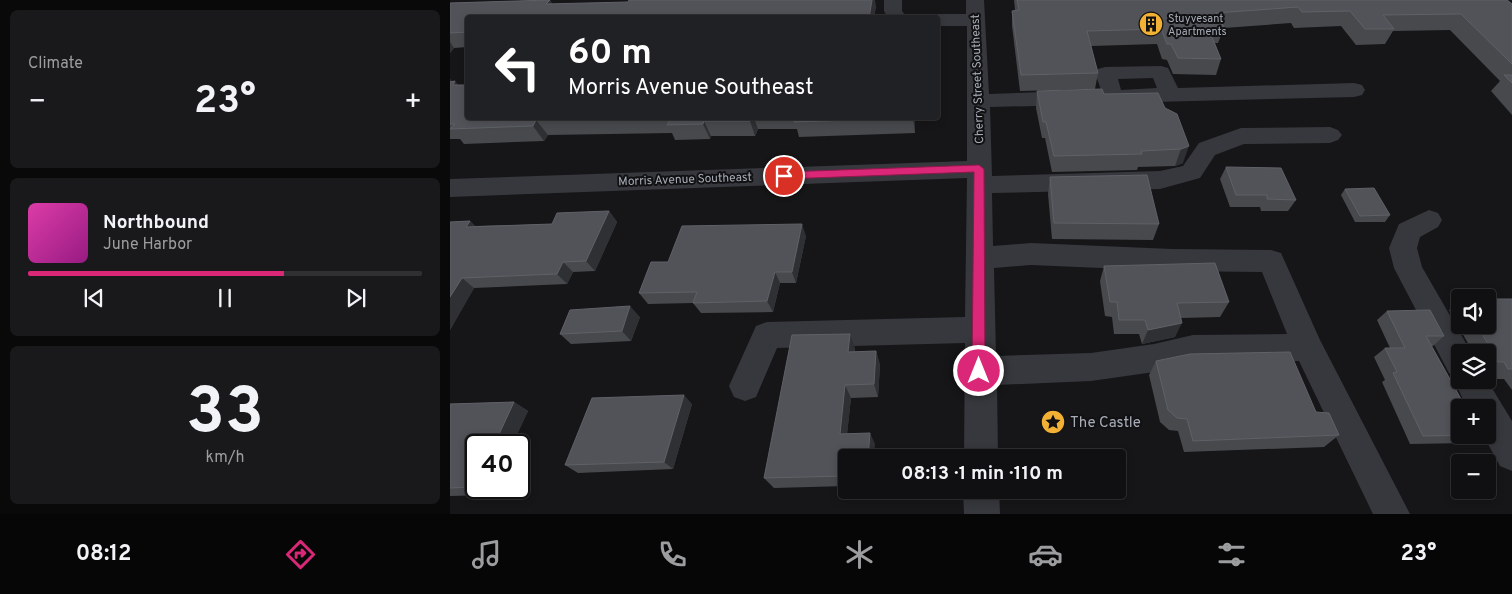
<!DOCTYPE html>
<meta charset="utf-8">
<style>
:root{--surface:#101012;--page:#19191b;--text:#f1f3f6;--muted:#9c9d9f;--line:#303032;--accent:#db2777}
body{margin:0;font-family:Overpass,sans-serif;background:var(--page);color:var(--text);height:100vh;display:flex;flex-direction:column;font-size:19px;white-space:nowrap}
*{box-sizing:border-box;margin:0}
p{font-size:16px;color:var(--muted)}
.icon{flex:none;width:28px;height:28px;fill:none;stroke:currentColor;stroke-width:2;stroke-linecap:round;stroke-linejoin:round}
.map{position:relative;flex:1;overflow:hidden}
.panel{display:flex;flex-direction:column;gap:10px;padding:10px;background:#09090a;width:450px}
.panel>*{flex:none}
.top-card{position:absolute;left:15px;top:15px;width:475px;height:105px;border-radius:5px;box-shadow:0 2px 8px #0003,0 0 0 1px var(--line);background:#202124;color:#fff;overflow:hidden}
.fabs{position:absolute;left:1001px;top:289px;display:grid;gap:10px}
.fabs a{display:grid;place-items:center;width:45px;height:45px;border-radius:5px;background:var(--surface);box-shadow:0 2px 8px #0003,0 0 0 1px var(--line);font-size:25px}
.speed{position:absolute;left:15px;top:434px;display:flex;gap:10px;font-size:25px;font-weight:700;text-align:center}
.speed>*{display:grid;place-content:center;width:65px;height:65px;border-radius:50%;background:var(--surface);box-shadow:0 2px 8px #0003,0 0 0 1px var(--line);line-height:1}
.speed .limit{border:2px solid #111;border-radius:8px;background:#fff;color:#111}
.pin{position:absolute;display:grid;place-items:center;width:42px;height:42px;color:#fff;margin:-21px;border:2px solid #fff;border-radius:50%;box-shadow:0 1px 5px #0007}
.me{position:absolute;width:55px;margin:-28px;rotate:0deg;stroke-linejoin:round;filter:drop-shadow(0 0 4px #0008)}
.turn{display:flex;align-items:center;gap:18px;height:105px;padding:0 20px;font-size:22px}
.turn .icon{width:65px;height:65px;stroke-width:2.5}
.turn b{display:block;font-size:35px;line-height:42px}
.big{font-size:38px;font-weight:700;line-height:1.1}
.panel .widget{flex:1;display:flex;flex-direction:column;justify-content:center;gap:8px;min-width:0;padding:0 18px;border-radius:8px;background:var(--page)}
.panel .dial{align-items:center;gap:0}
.dial b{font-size:65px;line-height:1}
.song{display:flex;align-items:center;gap:15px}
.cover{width:60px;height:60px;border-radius:8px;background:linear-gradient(135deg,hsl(320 70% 55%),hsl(310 70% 35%))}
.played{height:5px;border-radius:2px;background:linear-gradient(90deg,var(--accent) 65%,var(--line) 65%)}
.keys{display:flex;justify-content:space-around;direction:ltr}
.heat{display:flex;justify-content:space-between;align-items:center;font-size:28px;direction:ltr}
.trip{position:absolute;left:388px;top:449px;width:288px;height:50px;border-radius:5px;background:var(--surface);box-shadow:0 2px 8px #0003,0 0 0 1px var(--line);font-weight:700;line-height:50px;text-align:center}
.dock{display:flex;height:80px;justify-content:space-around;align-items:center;background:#060607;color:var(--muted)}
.dock .icon{width:35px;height:35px}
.dock .selected{color:var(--accent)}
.dock b{font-size:22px;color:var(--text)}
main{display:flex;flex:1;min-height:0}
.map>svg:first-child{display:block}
</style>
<main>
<section class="panel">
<div class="widget"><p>Climate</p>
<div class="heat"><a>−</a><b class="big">23°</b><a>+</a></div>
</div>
<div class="widget">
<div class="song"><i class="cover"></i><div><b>Northbound</b><p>June Harbor</p></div></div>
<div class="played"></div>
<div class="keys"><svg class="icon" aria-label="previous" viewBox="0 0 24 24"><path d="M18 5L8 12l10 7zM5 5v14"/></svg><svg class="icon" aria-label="pause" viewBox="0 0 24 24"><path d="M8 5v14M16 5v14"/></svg><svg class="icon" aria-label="next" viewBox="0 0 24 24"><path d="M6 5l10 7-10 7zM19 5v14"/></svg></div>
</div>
<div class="widget dial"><b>33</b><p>km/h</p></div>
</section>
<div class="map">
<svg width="1062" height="514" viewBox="0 0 1062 514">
<rect width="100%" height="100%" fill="#161618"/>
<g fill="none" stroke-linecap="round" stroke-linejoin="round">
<g fill="#37383d" fill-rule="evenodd">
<path d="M 434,0 L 452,0 L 452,11 L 457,18 L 438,18 L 434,11 Z"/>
<path d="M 516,0 L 534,0 L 539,94 L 625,91 L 633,93 L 636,98 L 633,103 L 625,105 L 540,107 L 542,176 L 710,171 L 733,166 L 749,143 L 791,128 L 880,127 L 888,130 L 892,135 L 888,140 L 880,143 L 794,144 L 765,155 L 750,178 L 710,189 L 542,193 L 543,246 L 581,243 L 722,249 L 821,250 L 831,253 L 870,340 L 960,514 L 923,514 L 849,361 L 743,363 L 704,372 L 641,381 L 547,385 L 548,458 L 514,458 L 515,343 L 327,348 L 306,397 L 295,401 L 284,397 L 279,386 L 306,326 L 317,322 L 515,317 L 517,178 L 0,197 L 0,179 L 517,161 L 517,26 L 488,26 L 488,18 L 480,18 L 488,14 L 516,14 ZM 581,265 L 722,271 L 812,272 L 837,334 L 743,335 L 704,344 L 641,353 L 546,356 L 544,268 Z"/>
<path d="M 711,66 L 718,68 L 728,88 L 904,83 L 912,85 L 915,90 L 912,95 L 904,97 L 663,103 L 655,101 L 645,73 L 648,69 L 655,67 ZM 703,78 L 707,88 L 671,90 L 668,79 Z"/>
<path d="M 979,210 L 988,213 L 992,220 L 988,227 L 970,237 L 967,248 L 972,267 L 1021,352 L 1010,352 L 1010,380 L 1037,380 L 1062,421 L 1062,471 L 1050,466 L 1033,435 L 1038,435 L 1038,408 L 1017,408 L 1004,380 L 1006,376 L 999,373 L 944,268 L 939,248 L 949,224 Z"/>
<path d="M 513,490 L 549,490 L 550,514 L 514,514 Z"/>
</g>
</g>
<g fill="#47494d">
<path d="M 100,0 L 102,4 L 426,6 L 424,18 L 18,18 L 18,47 L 4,48 L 0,53 L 0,3 Z"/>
<path d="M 564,0 L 1057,0 L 1062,4 L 1062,115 L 1041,91 L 1050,81 L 1000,30 L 943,31 L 935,44 L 906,45 L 891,26 L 844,28 L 841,23 L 774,28 L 768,43 L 765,43 L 771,59 L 766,75 L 723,74 L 717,60 L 712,59 L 707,44 L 641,46 L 648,73 L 645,89 L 570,91 L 562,26 L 562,11 L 565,10 Z"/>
<path d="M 0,79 L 2,82 L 18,118 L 465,118 L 465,133 L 349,137 L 347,129 L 308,129 L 305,136 L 261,136 L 260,139 L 225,140 L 222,133 L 98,135 L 94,141 L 14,144 L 10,139 L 0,139 Z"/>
<path d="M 587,91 L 654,94 L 715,108 L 727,114 L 733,163 L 725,166 L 688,167 L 687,170 L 602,172 L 595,138 L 592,138 L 586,108 Z"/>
<path d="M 776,167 L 846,200 L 838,211 L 811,211 L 810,207 L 780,207 L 770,179 Z"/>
<path d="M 600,177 L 709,224 L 703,240 L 602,239 L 598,194 Z"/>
<path d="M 895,189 L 940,215 L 935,222 L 905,222 L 891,195 Z"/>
<path d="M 159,211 L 167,222 L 145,271 L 123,272 L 117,284 L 24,288 L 0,330 L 0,222 L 20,221 L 25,226 L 102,224 Z"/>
<path d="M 356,236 L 346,283 L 330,283 L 323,312 L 251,313 L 243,303 L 198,304 L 189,293 L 218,262 Z"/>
<path d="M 654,266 L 779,302 L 770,317 L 731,318 L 725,337 L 692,344 L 689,334 L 664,334 L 662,317 L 655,316 L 650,281 Z"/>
<path d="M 1062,299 L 1062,390 L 1054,379 L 1044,379 L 1039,372 L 1038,372 L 1038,352 L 1023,352 L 999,310 L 1010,300 L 1010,325 L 1038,325 Z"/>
<path d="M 937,311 L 994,336 L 983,346 L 981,346 L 1032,435 L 1018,443 L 960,444 L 932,382 L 935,380 L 924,357 L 935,348 L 940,348 L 927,320 Z"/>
<path d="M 190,317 L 181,341 L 121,344 L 110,334 Z"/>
<path d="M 405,348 L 405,352 L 426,351 L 430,365 L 428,397 L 401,398 L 397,433 L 425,444 L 396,458 L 396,486 L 324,488 L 314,478 Z"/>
<path d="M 706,361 L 866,412 L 889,435 L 874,447 L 734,452 L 728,431 L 719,430 L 710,422 L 699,375 Z"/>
<path d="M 64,402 L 78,411 L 62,445 L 26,445 L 39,495 L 0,496 L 0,404 Z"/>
<path d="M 242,404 L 223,469 L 128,473 L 115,465 Z"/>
</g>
<g fill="#2f3033">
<path d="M 100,0 L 108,15 L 96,4 Z"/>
<path d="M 422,0 L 425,0 L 426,6 L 424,18 L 419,18 Z"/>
<path d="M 0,42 L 4,48 L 0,53 Z"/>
<path d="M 0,79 L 4,83 L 5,81 L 18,96 L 0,91 Z"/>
<path d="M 301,118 L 304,118 L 308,129 L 305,136 L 300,121 Z"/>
<path d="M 463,118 L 465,118 L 465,133 Z"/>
<path d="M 86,120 L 98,135 L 94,141 L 83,126 Z"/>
<path d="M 254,121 L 261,136 L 260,139 L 253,124 Z"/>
<path d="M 739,146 L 733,163 L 725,166 L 731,149 Z"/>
<path d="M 159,211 L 167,222 L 145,271 L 136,261 Z"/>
<path d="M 20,221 L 31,232 L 16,227 Z"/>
<path d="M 352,224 L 356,236 L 346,283 L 342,272 Z"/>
<path d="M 113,262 L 123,272 L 117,284 L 107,274 Z"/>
<path d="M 325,272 L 330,283 L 323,312 L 317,301 Z"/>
<path d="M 12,278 L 24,288 L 0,330 L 0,297 Z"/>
<path d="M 180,306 L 190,317 L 181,341 L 172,331 Z"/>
<path d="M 732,323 L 725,337 L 692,344 L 698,330 Z"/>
<path d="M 400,334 L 405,348 L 403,366 L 398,352 Z"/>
<path d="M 426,351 L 430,365 L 428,397 L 424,384 Z"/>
<path d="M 395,385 L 401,398 L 396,445 L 390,434 Z"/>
<path d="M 234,395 L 242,404 L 223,469 L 214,462 Z"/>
<path d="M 64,402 L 78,411 L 62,445 L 44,445 Z"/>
<path d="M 420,433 L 425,444 L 424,458 L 418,458 Z"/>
<path d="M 26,481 L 26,488 L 42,488 L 39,495 L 23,487 Z"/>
</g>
<g fill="#525359" stroke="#5f6168">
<path d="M 100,0 L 96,4 L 178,2 L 179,0 L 422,0 L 419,18 L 18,18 L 18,32 L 0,33 L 0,3 Z"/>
<path d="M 567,0 L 1057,0 L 1062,4 L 1062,64 L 1011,14 L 933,15 L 944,29 L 915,29 L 900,11 L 852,12 L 848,7 L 766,13 L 774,27 L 758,28 L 771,59 L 728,58 L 721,44 L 717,44 L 711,29 L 637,31 L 648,73 L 571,75 L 562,11 L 569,10 Z"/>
<path d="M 1054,75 L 1062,75 L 1062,83 Z"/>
<path d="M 5,81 L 3,85 L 18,85 L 18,118 L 301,118 L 300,121 L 254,121 L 253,124 L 217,125 L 221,118 L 86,120 L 83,126 L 0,129 L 5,124 L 0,124 L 0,82 Z"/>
<path d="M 652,89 L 654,94 L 708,93 L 715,108 L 727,114 L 739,146 L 731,149 L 691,151 L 692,154 L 604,156 L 596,122 L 593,122 L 587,91 Z"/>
<path d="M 345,118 L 463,118 L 344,122 Z"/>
<path d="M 776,167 L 831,168 L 846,200 L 817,199 L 817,195 L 786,195 Z"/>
<path d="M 697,175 L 709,224 L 604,223 L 600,177 Z"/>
<path d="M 924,188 L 940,215 L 910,216 L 895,189 Z"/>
<path d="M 159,211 L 136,261 L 113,262 L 107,274 L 12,278 L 0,297 L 0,222 L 20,221 L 16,227 L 102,224 L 107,213 Z"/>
<path d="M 352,224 L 342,272 L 325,272 L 317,301 L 243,303 L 247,292 L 189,293 L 201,262 L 218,262 L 232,226 Z"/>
<path d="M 765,263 L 779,302 L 727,303 L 732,323 L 698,330 L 695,320 L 669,320 L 667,302 L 660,302 L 654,266 Z"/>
<path d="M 1038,299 L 1062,299 L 1062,369 L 1058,369 L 1054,362 L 1048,362 L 1027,325 L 1038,325 Z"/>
<path d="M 180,306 L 172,331 L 110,334 L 120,310 Z"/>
<path d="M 980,310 L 994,336 L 976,336 L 1016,408 L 1010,408 L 1010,435 L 1032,435 L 973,436 L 943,373 L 947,372 L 935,348 L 955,348 L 937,311 Z"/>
<path d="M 400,334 L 398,352 L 426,351 L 424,384 L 395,385 L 390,434 L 420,433 L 418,458 L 396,458 L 396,476 L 314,478 L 342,335 Z"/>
<path d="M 840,352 L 866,412 L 879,413 L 889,435 L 743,441 L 737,419 L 727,418 L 718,410 L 706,361 L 740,354 Z"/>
<path d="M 234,395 L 214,462 L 115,465 L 142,398 Z"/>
<path d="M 64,402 L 44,445 L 26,445 L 26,481 L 23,487 L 0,488 L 0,404 Z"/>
</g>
<path fill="#db2777" stroke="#8e194d" d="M 529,165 L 534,169 L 535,371 L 534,375 L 529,377 L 524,375 L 522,371 L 524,172 L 334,179 L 329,176 L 334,172 Z"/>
<defs>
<g id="building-disc" transform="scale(1.25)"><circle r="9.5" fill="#f2b134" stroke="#111113"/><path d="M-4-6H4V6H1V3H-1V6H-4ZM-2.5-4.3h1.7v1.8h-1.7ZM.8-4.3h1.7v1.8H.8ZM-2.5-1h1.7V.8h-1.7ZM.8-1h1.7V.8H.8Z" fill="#111"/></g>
<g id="sight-disc" transform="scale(1.25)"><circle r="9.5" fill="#f2b134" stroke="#111113"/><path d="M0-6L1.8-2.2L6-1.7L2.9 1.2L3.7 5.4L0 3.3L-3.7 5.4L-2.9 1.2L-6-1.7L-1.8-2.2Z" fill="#111"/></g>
</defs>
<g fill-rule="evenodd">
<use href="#building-disc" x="701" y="24"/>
<use href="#sight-disc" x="603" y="422"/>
</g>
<g text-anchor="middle" stroke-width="4" stroke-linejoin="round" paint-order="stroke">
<g font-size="11" fill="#a8adb8" stroke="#111113" text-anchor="start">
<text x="718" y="22">Stuyvesant<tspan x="718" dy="13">Apartments</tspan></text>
</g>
<g font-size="12" fill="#a8adb8" stroke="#111113">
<text transform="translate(527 79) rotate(-92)" y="4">Cherry Street Southeast</text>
<text transform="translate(235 179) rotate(-2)" y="4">Morris Avenue Southeast</text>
</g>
<g font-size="15" fill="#a8adb8" stroke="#111113" text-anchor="start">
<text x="620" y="427">The Castle</text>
</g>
</g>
</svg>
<div class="fabs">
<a><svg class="icon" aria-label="sound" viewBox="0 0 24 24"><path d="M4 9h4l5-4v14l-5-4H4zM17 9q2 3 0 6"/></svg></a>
<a><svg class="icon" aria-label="layers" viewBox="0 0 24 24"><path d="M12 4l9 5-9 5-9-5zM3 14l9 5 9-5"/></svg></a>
<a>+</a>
<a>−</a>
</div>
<div class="speed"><div class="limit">40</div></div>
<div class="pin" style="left:334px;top:176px;background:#d93025"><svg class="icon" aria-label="arrive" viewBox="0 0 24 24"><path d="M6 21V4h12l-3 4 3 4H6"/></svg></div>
<svg class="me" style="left:529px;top:371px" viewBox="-20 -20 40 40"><circle r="17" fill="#db2777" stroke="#fff" stroke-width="3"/><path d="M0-11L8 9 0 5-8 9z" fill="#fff"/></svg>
<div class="trip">08:13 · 1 min · 110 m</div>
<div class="top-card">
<div class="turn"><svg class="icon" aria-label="left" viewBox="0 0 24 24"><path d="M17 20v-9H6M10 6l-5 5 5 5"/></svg><div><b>60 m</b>Morris Avenue Southeast</div></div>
</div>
</div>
</main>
<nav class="dock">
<b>08:12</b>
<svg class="icon selected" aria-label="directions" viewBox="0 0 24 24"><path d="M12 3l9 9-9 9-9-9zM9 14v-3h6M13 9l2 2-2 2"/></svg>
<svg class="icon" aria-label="music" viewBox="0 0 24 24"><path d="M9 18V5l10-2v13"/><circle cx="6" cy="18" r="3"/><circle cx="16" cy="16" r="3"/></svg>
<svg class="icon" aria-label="phone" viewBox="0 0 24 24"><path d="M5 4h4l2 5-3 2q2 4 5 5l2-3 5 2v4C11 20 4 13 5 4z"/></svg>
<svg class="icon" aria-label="climate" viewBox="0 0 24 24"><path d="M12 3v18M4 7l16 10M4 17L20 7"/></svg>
<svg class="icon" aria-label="car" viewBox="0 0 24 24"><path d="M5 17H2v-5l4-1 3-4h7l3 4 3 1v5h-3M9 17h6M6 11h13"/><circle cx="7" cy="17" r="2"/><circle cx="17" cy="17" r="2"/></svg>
<svg class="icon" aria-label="filters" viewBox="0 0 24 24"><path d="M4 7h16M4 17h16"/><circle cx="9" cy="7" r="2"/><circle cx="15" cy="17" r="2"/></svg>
<b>23°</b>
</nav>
